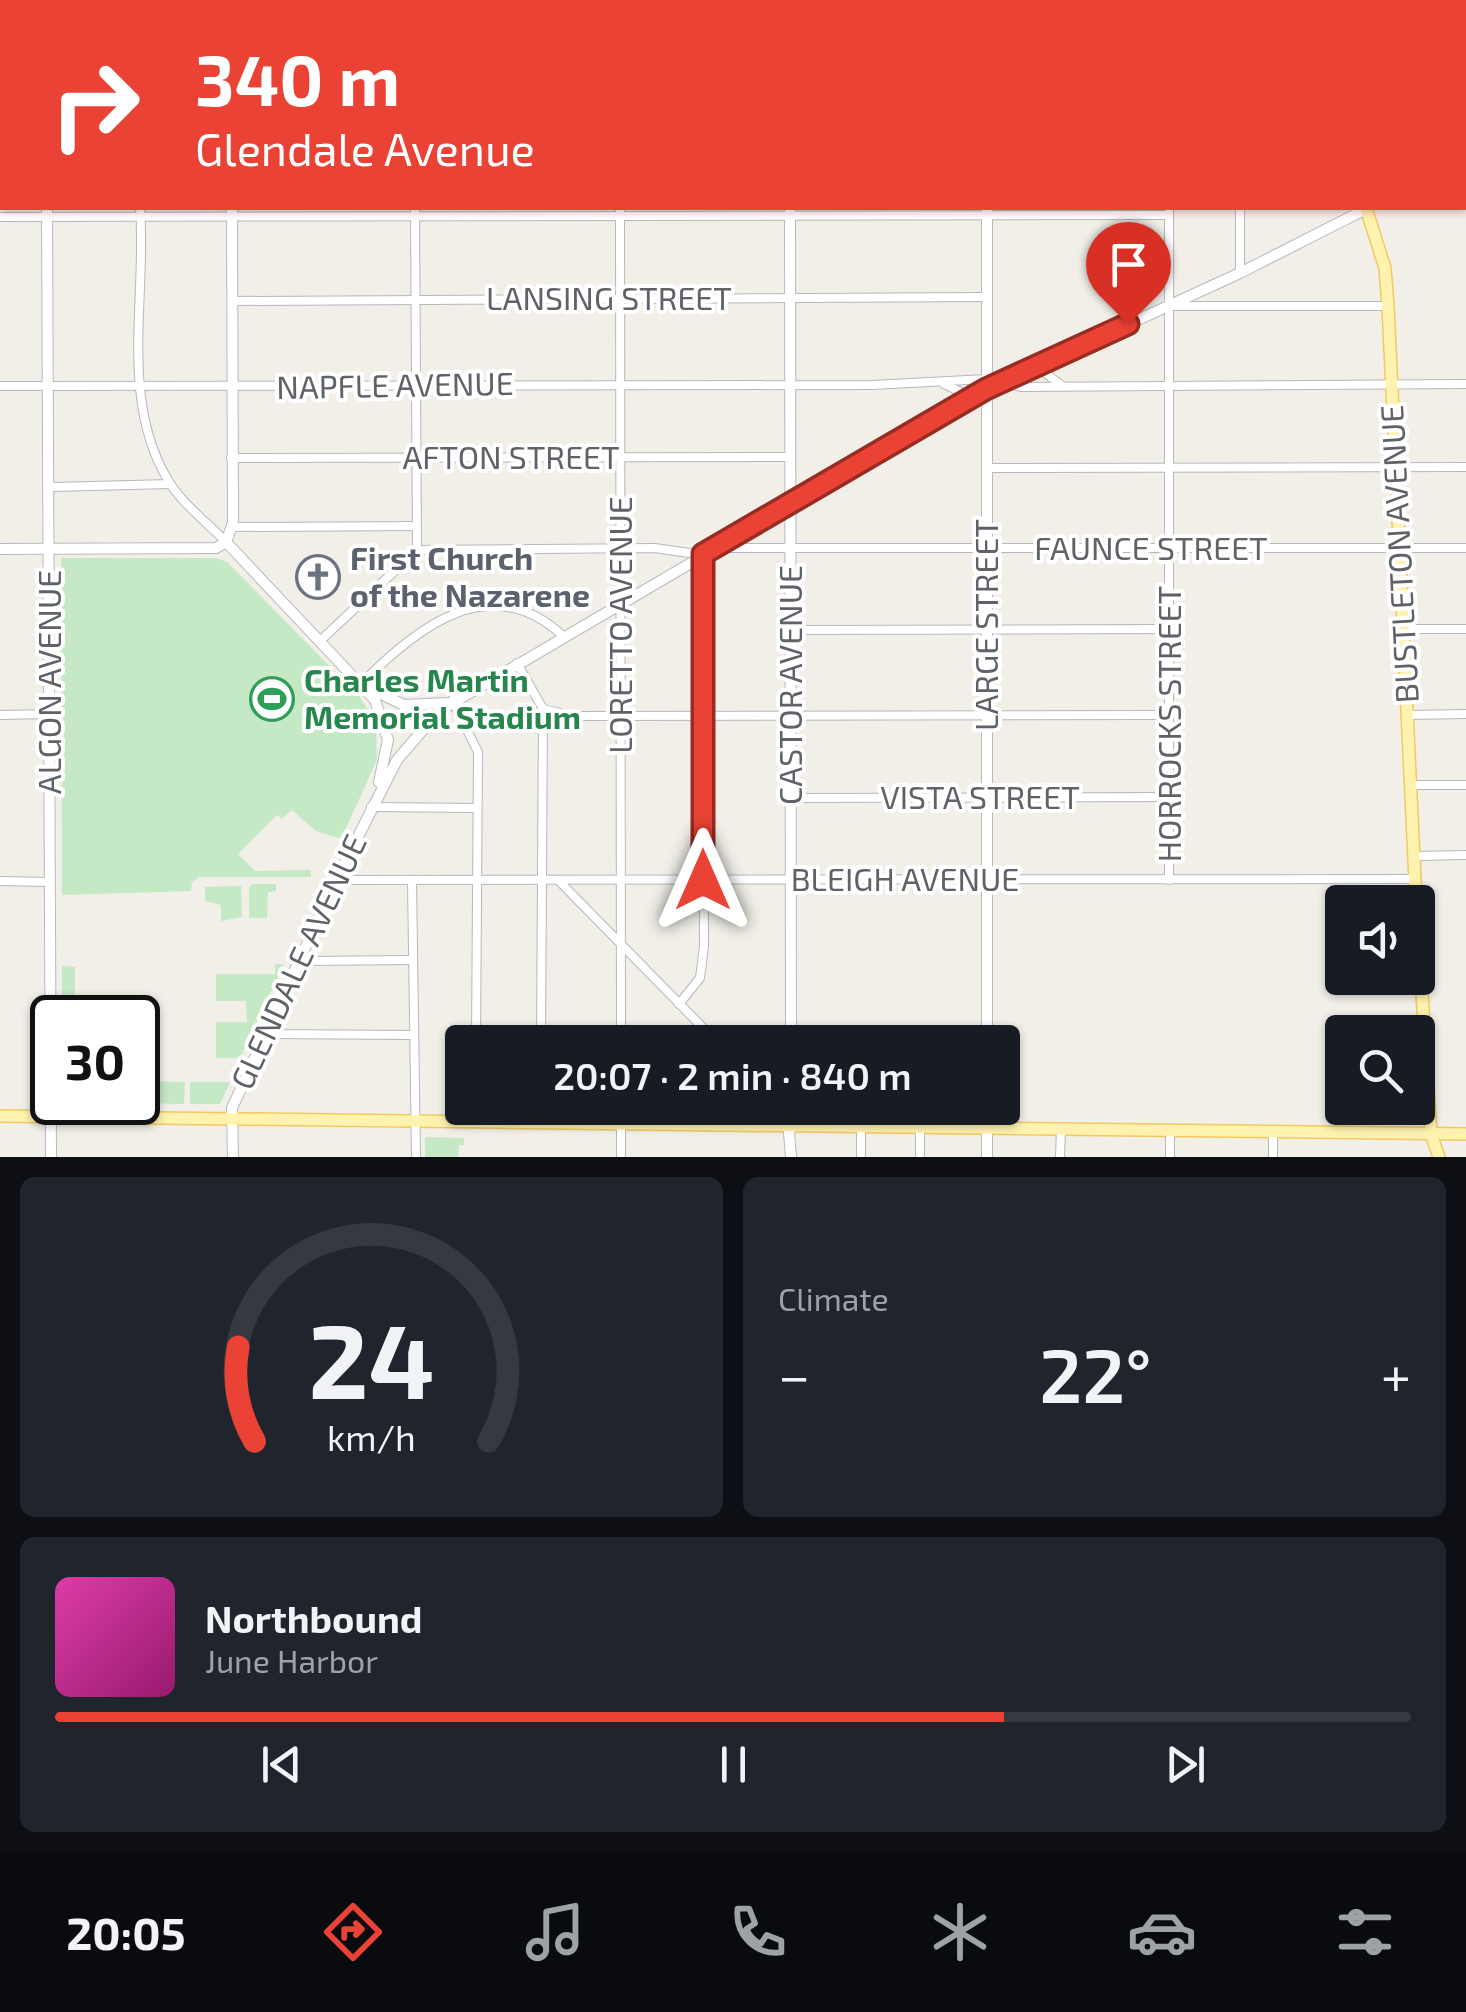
<!DOCTYPE html>
<meta charset="utf-8">
<style>
:root{--surface:#171b24;--page:#20242c;--text:#f1f3f6;--muted:#9ea1a6;--line:#363941;--accent:#ea4335}
body{margin:0;font-family:"Exo 2",sans-serif;background:var(--page);color:var(--text);height:100vh;display:flex;flex-direction:column;font-size:38px;white-space:nowrap}
*{box-sizing:border-box;margin:0}
p{font-size:32px;color:var(--muted)}
.icon{flex:none;width:55px;height:55px;fill:none;stroke:currentColor;stroke-width:2;stroke-linecap:round;stroke-linejoin:round}
.map{position:relative;height:1157px;overflow:hidden}
.details{display:flex;flex-direction:column;gap:20px;padding:20px;background:#0d0f14;flex:1}
.details>*{flex:none}
.top-card{position:absolute;left:0px;top:0px;width:1468px;height:210px;box-shadow:0 2px 8px #0004;background:#ea4335;color:#fff;overflow:hidden}
.controls{position:absolute;left:1325px;top:885px;display:grid;gap:20px}
.controls a{display:grid;place-items:center;width:110px;height:110px;border-radius:10px;background:var(--surface);box-shadow:0 2px 8px #0004;font-size:50px}
.speed{position:absolute;left:30px;top:995px;display:flex;gap:20px;font-size:50px;font-weight:700;text-align:center}
.speed>*{display:grid;place-content:center;width:130px;height:130px;border-radius:50%;background:var(--surface);box-shadow:0 2px 8px #0004;line-height:1}
.speed .limit{border:5px solid #111;border-radius:15px;background:#fff;color:#111}
.pin{position:absolute;display:grid;place-items:center;width:85px;height:85px;color:#fff;margin:-102px -42px;border-radius:50% 50% 50% 0;rotate:-45deg;box-shadow:0 0 10px #0007}
.pin .icon{rotate:45deg}
.me{position:absolute;width:110px;margin:-55px;rotate:0deg;stroke-linejoin:round;filter:drop-shadow(0 0 8px #0008)}
.turn{display:flex;align-items:center;gap:35px;height:210px;padding:0 30px;font-size:45px}
.turn .icon{width:130px;height:130px;stroke-width:2.5}
.turn b{display:block;font-size:70px;line-height:85px}
.big{font-size:75px;font-weight:600;line-height:1.1}
.details .widget{flex:1;display:flex;flex-direction:column;justify-content:center;gap:15px;min-width:0;padding:0 35px;border-radius:15px;background:var(--page)}
.details .dial{align-items:center;gap:0}
.dial svg{height:260px;overflow:visible;fill:none;stroke:var(--line);stroke-width:7;stroke-linecap:round;text-anchor:middle}
.dial text{fill:var(--text);stroke:none}
.song{display:flex;align-items:center;gap:30px}
.cover{width:120px;height:120px;border-radius:15px;background:linear-gradient(135deg,hsl(320 70% 55%),hsl(320 70% 35%))}
.played{height:10px;border-radius:5px;background:linear-gradient(90deg,var(--accent) 70%,var(--line) 70%)}
.keys{display:flex;justify-content:space-around;direction:ltr}
.heat{display:flex;justify-content:space-between;align-items:center;font-size:55px;direction:ltr}
.details .tiles{flex:1;display:grid;gap:20px;grid-template-columns:1fr 1fr}
.widget:last-child{grid-column:span 2}
.trip{position:absolute;left:445px;top:1025px;width:575px;height:100px;border-radius:10px;background:var(--surface);box-shadow:0 2px 8px #0004;font-weight:600;line-height:100px;text-align:center}
.tabs{display:flex;height:160px;justify-content:space-around;align-items:center;background:#090b0e;color:var(--muted)}
.tabs .icon{width:70px;height:70px}
.tabs .current{color:var(--accent)}
.tabs b{font-size:45px;color:var(--text)}
.map>svg:first-child{display:block}
</style>
<div class="map">
<svg width="1466" height="1157" viewBox="0 0 1466 1157">
<rect width="100%" height="100%" fill="#f1efe8"/>
<g fill="#c5e8c5">
<path d="M 61,558 L 216,558 L 227,562 L 360,697 L 376,725 L 377,760 L 341,839 L 316,831 L 292,810 L 282,819 L 277,815 L 238,854 L 255,871 L 311,870 L 311,877 L 199,877 L 192,882 L 191,891 L 62,895 Z"/>
<path d="M 253,884 L 276,884 L 276,891 L 268,892 L 267,918 L 249,918 L 249,887 Z"/>
<path d="M 241,886 L 242,917 L 221,921 L 221,905 L 205,901 L 205,887 Z"/>
<path d="M 275,964 L 284,964 L 240,1058 L 216,1058 L 216,1022 L 247,1022 L 246,1001 L 216,1001 L 216,974 L 275,974 Z"/>
<path d="M 62,966 L 75,967 L 75,1017 L 62,1017 Z"/>
<path d="M 138,1081 L 185,1082 L 184,1104 L 127,1103 L 138,1102 Z"/>
<path d="M 190,1082 L 230,1082 L 220,1104 L 190,1104 Z"/>
<path d="M 425,1137 L 464,1138 L 464,1145 L 459,1145 L 458,1157 L 425,1157 Z"/>
</g>
<g fill="none" stroke-linecap="round" stroke-linejoin="round">
<g stroke="#b5b8bc" stroke-width="10">
<g id="street">
<path d="M 1169,0 L 1169,2"/>
<path d="M 415,2 L 415,0"/>
<path d="M 622,2 L 622,0"/>
<path d="M 1465,143 L 1466,142"/>
<path d="M 1465,151 L 1466,153"/>
<path d="M 140,208 C 147,297 119,399 168,480 C 181,503 208,523 226,542"/>
<path d="M 415,208 L 417,550"/>
<path d="M 620,208 L 621,1042"/>
<path d="M 1169,208 L 1169,880"/>
<path d="M 0,217 L 1169,215"/>
<path d="M 1240,273 L 1240,208"/>
<path d="M 232,301 L 986,297"/>
<path d="M 1173,306 L 1388,306"/>
<path d="M 1036,366 L 1061,385"/>
<path d="M 1001,383 L 1022,387 L 1466,384"/>
<path d="M 944,384 L 959,391 L 963,403"/>
<path d="M 0,386 L 872,385 L 986,379"/>
<path d="M 231,458 L 791,457"/>
<path d="M 987,468 L 1466,467"/>
<path d="M 52,487 L 170,484"/>
<path d="M 233,527 L 415,526"/>
<path d="M 716,548 L 1466,548"/>
<path d="M 417,550 L 655,548 L 703,555 L 704,946 L 700,978 L 679,1004"/>
<path d="M 1405,629 L 1466,629"/>
<path d="M 791,630 L 1169,629"/>
<path d="M 321,640 L 417,550"/>
<path d="M 517,663 L 543,709 L 572,716 L 1169,715"/>
<path d="M 362,683 C 418,626 491,569 563,636"/>
<path d="M 452,700 L 478,752 L 476,1042"/>
<path d="M 0,715 L 49,714"/>
<path d="M 1407,715 L 1466,714"/>
<path d="M 1410,785 L 1466,785"/>
<path d="M 791,798 L 1169,797"/>
<path d="M 371,807 L 477,808"/>
<path d="M 1414,856 L 1466,855"/>
<path d="M 336,880 L 1415,879"/>
<path d="M 412,880 L 416,1157"/>
<path d="M 0,881 L 49,882"/>
<path d="M 559,881 L 717,1042"/>
<path d="M 301,961 L 413,960"/>
<path d="M 266,1034 L 412,1035"/>
<path d="M 541,1042 L 543,709"/>
<path d="M 621,1108 L 621,1157"/>
<path d="M 476,1123 L 476,1108"/>
<path d="M 861,1129 L 861,1157"/>
<path d="M 920,1130 L 920,1157"/>
<path d="M 1060,1157 L 1061,1129"/>
<path d="M 1170,1157 L 1170,1131"/>
<path d="M 1273,1157 L 1273,1132"/>
</g>
</g>
<g stroke="#b6babf" stroke-width="12">
<g id="secondary">
<path d="M 50,0 L 50,2"/>
<path d="M 231,0 L 231,2"/>
<path d="M 986,0 L 986,2"/>
<path d="M 790,2 L 790,0"/>
<path d="M 1465,49 L 1466,49"/>
<path d="M 47,208 L 51,1157"/>
<path d="M 790,208 L 791,1042"/>
<path d="M 987,208 L 987,1042"/>
<path d="M 226,542 L 233,523 L 232,208"/>
<path d="M 226,542 L 375,700 L 388,740 L 379,782"/>
<path d="M 0,549 L 216,548 L 226,542"/>
<path d="M 369,688 L 404,705 L 447,703"/>
<path d="M 787,1108 L 791,1157"/>
<path d="M 987,1108 L 987,1157"/>
<path d="M 792,1128 L 796,1108"/>
<path d="M 233,1157 L 232,1108 L 336,880 L 397,760 L 439,711 L 987,389 L 1240,273 L 1366,209"/>
</g>
</g>
<g stroke="#f2c960" stroke-width="14">
<g id="primary">
<path d="M 1294,0 L 1295,2"/>
<path d="M 1366,208 L 1385,268 L 1388,306 L 1416,902"/>
<path d="M 1418,931 L 1431,1134 L 1439,1157"/>
<path d="M 0,1116 L 1466,1134"/>
</g>
</g>
<use href="#street" stroke="#fff" stroke-width="8"/>
<use href="#secondary" stroke="#fff" stroke-width="10"/>
<use href="#primary" stroke="#fff2af" stroke-width="11"/>
</g>
<g fill="none" stroke-linecap="round" stroke-linejoin="round">
<g stroke="#982c22" stroke-width="25">
<path id="route" d="M 703,880 L 703,554 L 986,389 L 1128,324"/>
</g>
<use href="#route" stroke="#ea4335" stroke-width="18"/>
</g>
<defs>
<g id="church-ring" transform="scale(2.25)"><circle r="9.5" fill="#fff" stroke="#6b7280" stroke-width="1.5"/><path d="M-1.2-6h2.4v3.5h3.3v2.4h-3.3V6h-2.4V-.1h-3.3v-2.4h3.3Z" fill="#6b7280"/></g>
<g id="stadium-ring" transform="scale(2.25)"><circle r="9.5" fill="#fff" stroke="#2e9e5b" stroke-width="1.5"/><path d="M0-5a6.5 5 0 1 0 0 10a6.5 5 0 1 0 0-10ZM-3.5-1.8h7v3.6h-7Z" fill="#2e9e5b"/></g>
</defs>
<g fill-rule="evenodd">
<use href="#church-ring" x="318" y="577"/>
<use href="#stadium-ring" x="272" y="699"/>
</g>
<g text-anchor="middle" stroke-width="8" stroke-linejoin="round" paint-order="stroke">
<g font-size="32" fill="#5f6368" stroke="#fff">
<text x="609" y="310">LANSING STREET</text>
<text transform="translate(395 386) rotate(-1)" y="11">NAPFLE AVENUE</text>
<text x="511" y="469">AFTON STREET</text>
<text x="1151" y="560">FAUNCE STREET</text>
<text transform="translate(1400 554) rotate(-93)" y="11">BUSTLETON AVENUE</text>
<text transform="translate(621 625) rotate(-90)" y="11">LORETTO AVENUE</text>
<text transform="translate(987 625) rotate(-90)" y="11">LARGE STREET</text>
<text transform="translate(50 682) rotate(-90)" y="11">ALGON AVENUE</text>
<text transform="translate(791 685) rotate(-90)" y="11">CASTOR AVENUE</text>
<text transform="translate(1170 724) rotate(-90)" y="11">HORROCKS STREET</text>
<text x="980" y="809">VISTA STREET</text>
<text x="905" y="891">BLEIGH AVENUE</text>
<text transform="translate(299 962) rotate(-65)" y="11">GLENDALE AVENUE</text>
</g>
<g font-size="32" font-weight="bold" fill="#5b616d" stroke="#fff" text-anchor="start">
<text x="350" y="570">First Church<tspan x="350" dy="37">of the Nazarene</tspan></text>
</g>
<g font-size="32" font-weight="bold" fill="#27864d" stroke="#fff" text-anchor="start">
<text x="304" y="692">Charles Martin<tspan x="304" dy="37">Memorial Stadium</tspan></text>
</g>
</g>
</svg>
<div class="controls">
<a><svg class="icon" aria-label="sound" viewBox="0 0 24 24"><path d="M4 9h4l5-4v14l-5-4H4zM17 9q2 3 0 6"/></svg></a>
<a><svg class="icon" aria-label="search" viewBox="0 0 24 24"><circle cx="10" cy="10" r="6"/><path d="M15 15l6 6"/></svg></a>
</div>
<div class="speed"><div class="limit">30</div></div>
<div class="pin" style="left:1128px;top:324px;background:#d93025"><svg class="icon" aria-label="arrive" viewBox="0 0 24 24"><path d="M6 21V4h12l-3 4 3 4H6"/></svg></div>
<svg class="me" style="left:703px;top:880px" viewBox="-20 -20 40 40"><path d="M0-17L14 15 0 8-14 15z" fill="#ea4335" stroke="#fff" stroke-width="4"/></svg>
<div class="trip">20:07 · 2 min · 840 m</div>
<div class="top-card">
<div class="turn"><svg class="icon" aria-label="right" viewBox="0 0 24 24"><path d="M7 20v-9h11M14 6l5 5-5 5"/></svg><div><b>340 m</b>Glendale Avenue</div></div>
</div>
</div>
<section class="details">
<div class="tiles">
<div class="widget dial"><svg viewBox="0 0 100 80">
<path d="M14 69A42 42 0 1 1 86 69"/>
<path d="M14 69A42 42 0 0 1 9 40" stroke="#ea4335"/>
<text x="50" y="56" font-size="32" font-weight="700">24</text>
<text x="50" y="72" font-size="11">km/h</text>
</svg></div>
<div class="widget"><p>Climate</p>
<div class="heat"><a>−</a><b class="big">22°</b><a>+</a></div>
</div>
<div class="widget">
<div class="song"><i class="cover"></i><div><b>Northbound</b><p>June Harbor</p></div></div>
<div class="played"></div>
<div class="keys"><svg class="icon" aria-label="previous" viewBox="0 0 24 24"><path d="M18 5L8 12l10 7zM5 5v14"/></svg><svg class="icon" aria-label="pause" viewBox="0 0 24 24"><path d="M8 5v14M16 5v14"/></svg><svg class="icon" aria-label="next" viewBox="0 0 24 24"><path d="M6 5l10 7-10 7zM19 5v14"/></svg></div>
</div>
</div>
</section>
<nav class="tabs">
<b>20:05</b>
<svg class="icon current" aria-label="directions" viewBox="0 0 24 24"><path d="M12 3l9 9-9 9-9-9zM9 14v-3h6M13 9l2 2-2 2"/></svg>
<svg class="icon" aria-label="music" viewBox="0 0 24 24"><path d="M9 18V5l10-2v13"/><circle cx="6" cy="18" r="3"/><circle cx="16" cy="16" r="3"/></svg>
<svg class="icon" aria-label="phone" viewBox="0 0 24 24"><path d="M5 4h4l2 5-3 2q2 4 5 5l2-3 5 2v4C11 20 4 13 5 4z"/></svg>
<svg class="icon" aria-label="climate" viewBox="0 0 24 24"><path d="M12 3v18M4 7l16 10M4 17L20 7"/></svg>
<svg class="icon" aria-label="car" viewBox="0 0 24 24"><path d="M5 17H2v-5l4-1 3-4h7l3 4 3 1v5h-3M9 17h6M6 11h13"/><circle cx="7" cy="17" r="2"/><circle cx="17" cy="17" r="2"/></svg>
<svg class="icon" aria-label="filters" viewBox="0 0 24 24"><path d="M4 7h16M4 17h16"/><circle cx="9" cy="7" r="2"/><circle cx="15" cy="17" r="2"/></svg>
</nav>
